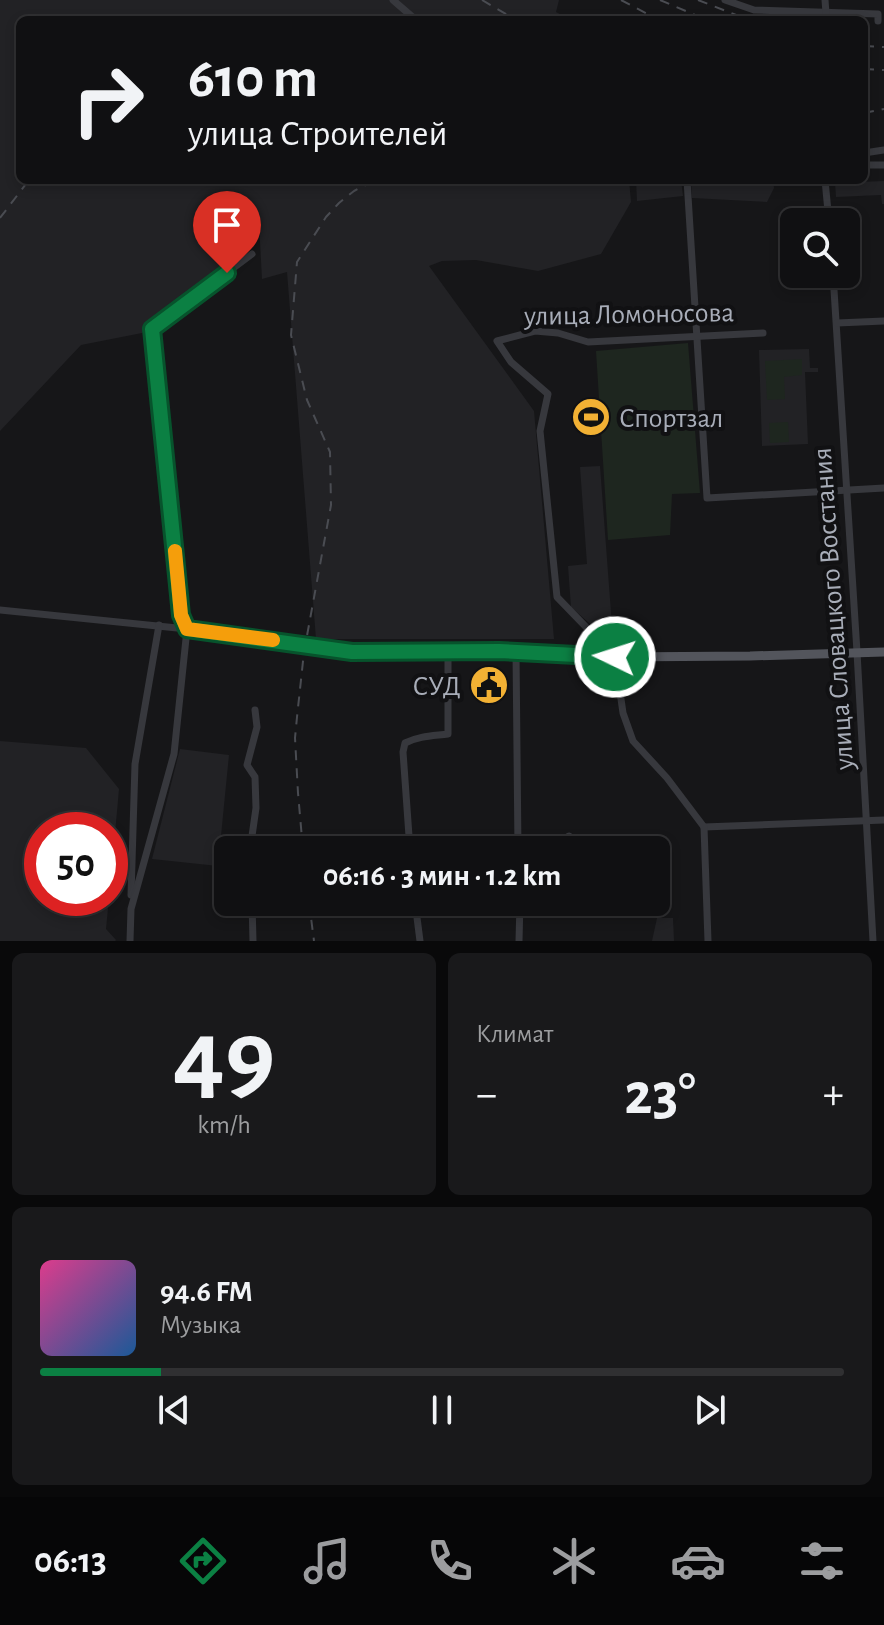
<!DOCTYPE html>
<html lang="ru">
<meta charset="utf-8">
<style>
:root{--surface:#101012;--page:#19191b;--text:#f1f3f6;--muted:#9c9d9f;--line:#303032;--accent:#0b8043}
body{margin:0;font-family:"Alegreya Sans",sans-serif;background:var(--page);color:var(--text);height:100vh;display:flex;flex-direction:column;font-size:30px;white-space:nowrap}
*{box-sizing:border-box;margin:0}
p{font-size:26px;color:var(--muted)}
.icon{flex:none;width:44px;height:44px;fill:none;stroke:currentColor;stroke-width:2;stroke-linecap:round;stroke-linejoin:round}
.map{position:relative;height:941px;overflow:hidden}
.details{display:flex;flex-direction:column;gap:12px;padding:12px;background:#09090a;flex:1}
.details>*{flex:none}
.guide{position:absolute;left:16px;top:16px;width:852px;height:168px;border-radius:12px;box-shadow:0 4px 12px #0003,0 0 0 2px var(--line);background:#101012;color:var(--text);overflow:hidden}
.buttons{position:absolute;left:780px;top:208px;display:grid;gap:16px}
.buttons a{display:grid;place-items:center;width:80px;height:80px;border-radius:12px;background:var(--surface);box-shadow:0 4px 12px #0003,0 0 0 2px var(--line);font-size:40px}
.speed{position:absolute;left:24px;top:812px;display:flex;gap:16px;font-size:40px;font-weight:700;text-align:center}
.speed>*{display:grid;place-content:center;width:104px;height:104px;border-radius:50%;background:var(--surface);box-shadow:0 4px 12px #0003,0 0 0 2px var(--line);line-height:1}
.speed .limit{border:12px solid #d22;background:#fff;color:#111}
.pin{position:absolute;display:grid;place-items:center;width:68px;height:68px;color:#fff;margin:-82px -34px;border-radius:50% 50% 50% 0;rotate:-45deg;box-shadow:0 0 8px #0007}
.pin .icon{rotate:45deg}
.me{position:absolute;width:88px;margin:-44px;rotate:274deg;stroke-linejoin:round;filter:drop-shadow(0 0 6px #0008)}
.turn{display:flex;align-items:center;gap:28px;height:168px;padding:0 40px;font-size:36px}
.turn .icon{width:104px;height:104px;stroke-width:2.5}
.turn b{display:block;font-size:56px;line-height:68px}
.big{font-size:60px;font-weight:700;line-height:1.1}
.details .tile{flex:1;display:flex;flex-direction:column;justify-content:center;gap:12px;min-width:0;padding:0 28px;border-radius:12px;background:var(--page)}
.details .dial{align-items:center;gap:0}
.dial b{font-size:104px;line-height:1}
.song{display:flex;align-items:center;gap:24px}
.cover{width:96px;height:96px;border-radius:12px;background:linear-gradient(135deg,hsl(330 70% 55%),hsl(210 70% 35%))}
.played{height:8px;border-radius:4px;background:linear-gradient(90deg,var(--accent) 15%,var(--line) 15%)}
.keys{display:flex;justify-content:space-around;direction:ltr}
.heat{display:flex;justify-content:space-between;align-items:center;font-size:44px;direction:ltr}
.details .tiles{flex:1;display:grid;gap:12px;grid-template-columns:1fr 1fr}
.tile:last-child{grid-column:span 2}
.trip{position:absolute;left:214px;top:836px;width:456px;height:80px;border-radius:12px;background:var(--surface);box-shadow:0 4px 12px #0003,0 0 0 2px var(--line);font-weight:700;line-height:80px;text-align:center}
.dock{display:flex;height:128px;justify-content:space-around;align-items:center;background:#060607;color:var(--muted)}
.dock .icon{width:56px;height:56px}
.dock .current{color:var(--accent)}
.dock b{font-size:36px;color:var(--text)}
.map>svg:first-child{display:block}
</style>
<div class="map">
<svg width="884" height="941" viewBox="0 0 884 941">
<rect width="100%" height="100%" fill="#161618"/>
<g fill="#222225">
<path d="M 0,0 L 559,0 L 556,12 L 571,20 L 20,20 L 20,180 L 629,180 L 631,202 L 601,254 L 538,271 L 476,260 L 442,261 L 429,266 L 534,411 L 554,639 L 316,639 L 287,272 L 262,279 L 259,223 L 245,226 L 249,249 L 142,333 L 81,345 L 0,431 Z"/>
<path d="M 636,180 L 681,180 L 683,196 L 637,201 Z"/>
<path d="M 691,180 L 773,180 L 774,188 L 767,202 L 692,198 Z"/>
<path d="M 884,181 L 884,204 L 882,204 L 881,195 L 836,197 L 835,183 Z"/>
<path d="M 809,349 L 810,368 L 818,368 L 818,372 L 805,372 L 808,444 L 762,446 L 759,350 Z"/>
<path d="M 600,466 L 613,639 L 605,637 L 571,607 L 568,566 L 587,564 L 580,467 Z"/>
<path d="M 0,741 L 86,748 L 119,789 L 110,890 L 110,830 L 42,830 L 42,898 L 109,898 L 106,929 L 116,940 L 115,941 L 0,941 Z"/>
<path d="M 180,749 L 229,755 L 218,866 L 152,859 Z"/>
<path d="M 657,918 L 673,918 L 674,941 L 652,941 Z"/>
</g>
<g fill="#1e261f">
<path d="M 688,343 L 700,493 L 672,494 L 670,535 L 608,540 L 596,351 Z"/>
<path d="M 802,359 L 802,375 L 784,377 L 785,399 L 767,400 L 765,361 Z"/>
<path d="M 788,422 L 789,442 L 770,443 L 769,423 Z"/>
</g>
<g fill="none" stroke-linecap="round" stroke-linejoin="round">
<g stroke="#37383d" stroke-width="7">
<path d="M 393,0 L 416,20"/>
<path d="M 725,0 L 754,10 L 878,14 L 878,21"/>
<path d="M 825,0 L 826,13"/>
<path d="M 864,153 L 884,150"/>
<path d="M 864,165 L 884,165"/>
<path d="M 687,180 L 707,498 L 884,488"/>
<path d="M 825,180 L 829,222"/>
<path d="M 833,274 L 857,652 L 873,941"/>
<path d="M 837,323 L 884,321"/>
<path d="M 0,610 L 187,629"/>
<path d="M 516,652 L 518,850"/>
<path d="M 704,827 L 884,820"/>
<path d="M 250,850 L 256,808 L 255,777 L 247,765 L 257,727 L 255,710"/>
<path d="M 410,850 L 403,752 L 405,743 C 419,736 433,736 448,734 L 448,651"/>
<path d="M 549,850 L 556,844 L 569,836 L 580,845 L 580,850"/>
<path d="M 131,895 L 135,764 L 159,625"/>
<path d="M 252,902 L 253,941"/>
<path d="M 415,902 L 420,941"/>
<path d="M 130,941 L 131,909 L 174,754 L 187,629 L 181,615 L 152,329 L 252,254"/>
<path d="M 519,941 L 520,902"/>
<path d="M 708,941 L 704,827 L 667,778 L 633,741 L 623,713 L 615,657 L 557,597 L 540,431 L 548,394 L 511,362 L 497,341 L 535,331 L 558,333 L 588,342 L 763,333"/>
</g>
<g stroke="#53555c" stroke-width="9">
<path d="M 187,629 L 280,641"/>
<path d="M 316,648 L 352,652 L 499,651 L 615,657 L 750,656 L 884,652"/>
</g>
<g stroke="#4a4c52" stroke-width="2" stroke-dasharray="10 8" stroke-linecap="butt">
<path d="M 482,0 L 516,20"/>
<path d="M 621,0 L 659,20"/>
<path d="M 660,0 L 707,20"/>
<path d="M 698,0 L 749,20"/>
<path d="M 864,46 L 884,47"/>
<path d="M 864,69 L 884,70"/>
<path d="M 864,113 L 884,109"/>
<path d="M 0,218 L 29,180"/>
<path d="M 303,850 L 298,793 L 295,738 L 297,717 L 304,652 L 331,505 L 330,452 L 307,400 L 291,335 L 297,262 L 326,217 L 339,203 L 354,191 L 375,180"/>
<path d="M 309,902 L 314,941"/>
</g>
<path stroke="#53555c" stroke-width="9" d="M 280,641 L 316,648"/>
</g>
<g fill="none" stroke-linecap="round" stroke-linejoin="round">
<g stroke="#07532c" stroke-width="20">
<path id="route" d="M 227,273 L 152,329 L 181,615 L 187,629 L 352,652 L 499,651 L 615,657"/>
</g>
<use href="#route" stroke="#0b8043" stroke-width="14"/>
<path stroke="#f59e0b" stroke-width="14" d="M 175,551 L 181,615 L 187,629 L 273,640"/>
</g>
<defs>
<g id="stadium-disc" transform="scale(2)"><circle r="9.5" fill="#f2b134" stroke="#111113"/><path d="M0-5a6.5 5 0 1 0 0 10a6.5 5 0 1 0 0-10ZM-3.5-1.8h7v3.6h-7Z" fill="#111"/></g>
<g id="civic-disc" transform="scale(2)"><circle r="9.5" fill="#f2b134" stroke="#111113"/><path d="M-.6-6.5H3V-4.5H.6V-3L4-1V1h2V6H-6V1h2V-1L-.6-3ZM-1.2 2.5V6h2.4V2.5Z" fill="#111"/></g>
</defs>
<g fill-rule="evenodd">
<use href="#stadium-disc" x="591" y="417"/>
<use href="#civic-disc" x="489" y="685"/>
</g>
<g text-anchor="middle" stroke-width="8" stroke-linejoin="round" paint-order="stroke">
<g font-size="28" fill="#a8adb8" stroke="#111113">
<text transform="translate(629 313) rotate(-1)" y="10">улица Ломоносова</text>
<text transform="translate(832 609) rotate(-94)" y="10">улица Словацкого Восстания</text>
</g>
<g font-size="28" fill="#a8adb8" stroke="#111113" text-anchor="start">
<text x="619" y="427">Спортзал</text>
<text x="461" y="695" text-anchor="end">СУД</text>
</g>
</g>
</svg>
<div class="buttons">
<a><svg class="icon" aria-label="search" viewBox="0 0 24 24"><circle cx="10" cy="10" r="6"/><path d="M15 15l6 6"/></svg></a>
</div>
<div class="speed"><div class="limit">50</div></div>
<div class="pin" style="left:227px;top:273px;background:#d93025"><svg class="icon" aria-label="arrive" viewBox="0 0 24 24"><path d="M6 21V4h12l-3 4 3 4H6"/></svg></div>
<svg class="me" style="left:615px;top:657px" viewBox="-20 -20 40 40"><circle r="17" fill="#0b8043" stroke="#fff" stroke-width="3"/><path d="M0-11L8 9 0 5-8 9z" fill="#fff"/></svg>
<div class="trip">06:16 · 3 мин · 1.2 km</div>
<div class="guide">
<div class="turn"><svg class="icon" aria-label="right" viewBox="0 0 24 24"><path d="M7 20v-9h11M14 6l5 5-5 5"/></svg><div><b>610 m</b>улица Строителей</div></div>
</div>
</div>
<section class="details">
<div class="tiles">
<div class="tile dial"><b>49</b><p>km/h</p></div>
<div class="tile"><p>Климат</p>
<div class="heat"><a>−</a><b class="big">23°</b><a>+</a></div>
</div>
<div class="tile">
<div class="song"><i class="cover"></i><div><b>94.6 FM</b><p>Музыка</p></div></div>
<div class="played"></div>
<div class="keys"><svg class="icon" aria-label="previous" viewBox="0 0 24 24"><path d="M18 5L8 12l10 7zM5 5v14"/></svg><svg class="icon" aria-label="pause" viewBox="0 0 24 24"><path d="M8 5v14M16 5v14"/></svg><svg class="icon" aria-label="next" viewBox="0 0 24 24"><path d="M6 5l10 7-10 7zM19 5v14"/></svg></div>
</div>
</div>
</section>
<nav class="dock">
<b>06:13</b>
<svg class="icon current" aria-label="directions" viewBox="0 0 24 24"><path d="M12 3l9 9-9 9-9-9zM9 14v-3h6M13 9l2 2-2 2"/></svg>
<svg class="icon" aria-label="music" viewBox="0 0 24 24"><path d="M9 18V5l10-2v13"/><circle cx="6" cy="18" r="3"/><circle cx="16" cy="16" r="3"/></svg>
<svg class="icon" aria-label="phone" viewBox="0 0 24 24"><path d="M5 4h4l2 5-3 2q2 4 5 5l2-3 5 2v4C11 20 4 13 5 4z"/></svg>
<svg class="icon" aria-label="climate" viewBox="0 0 24 24"><path d="M12 3v18M4 7l16 10M4 17L20 7"/></svg>
<svg class="icon" aria-label="car" viewBox="0 0 24 24"><path d="M5 17H2v-5l4-1 3-4h7l3 4 3 1v5h-3M9 17h6M6 11h13"/><circle cx="7" cy="17" r="2"/><circle cx="17" cy="17" r="2"/></svg>
<svg class="icon" aria-label="filters" viewBox="0 0 24 24"><path d="M4 7h16M4 17h16"/><circle cx="9" cy="7" r="2"/><circle cx="15" cy="17" r="2"/></svg>
</nav>
